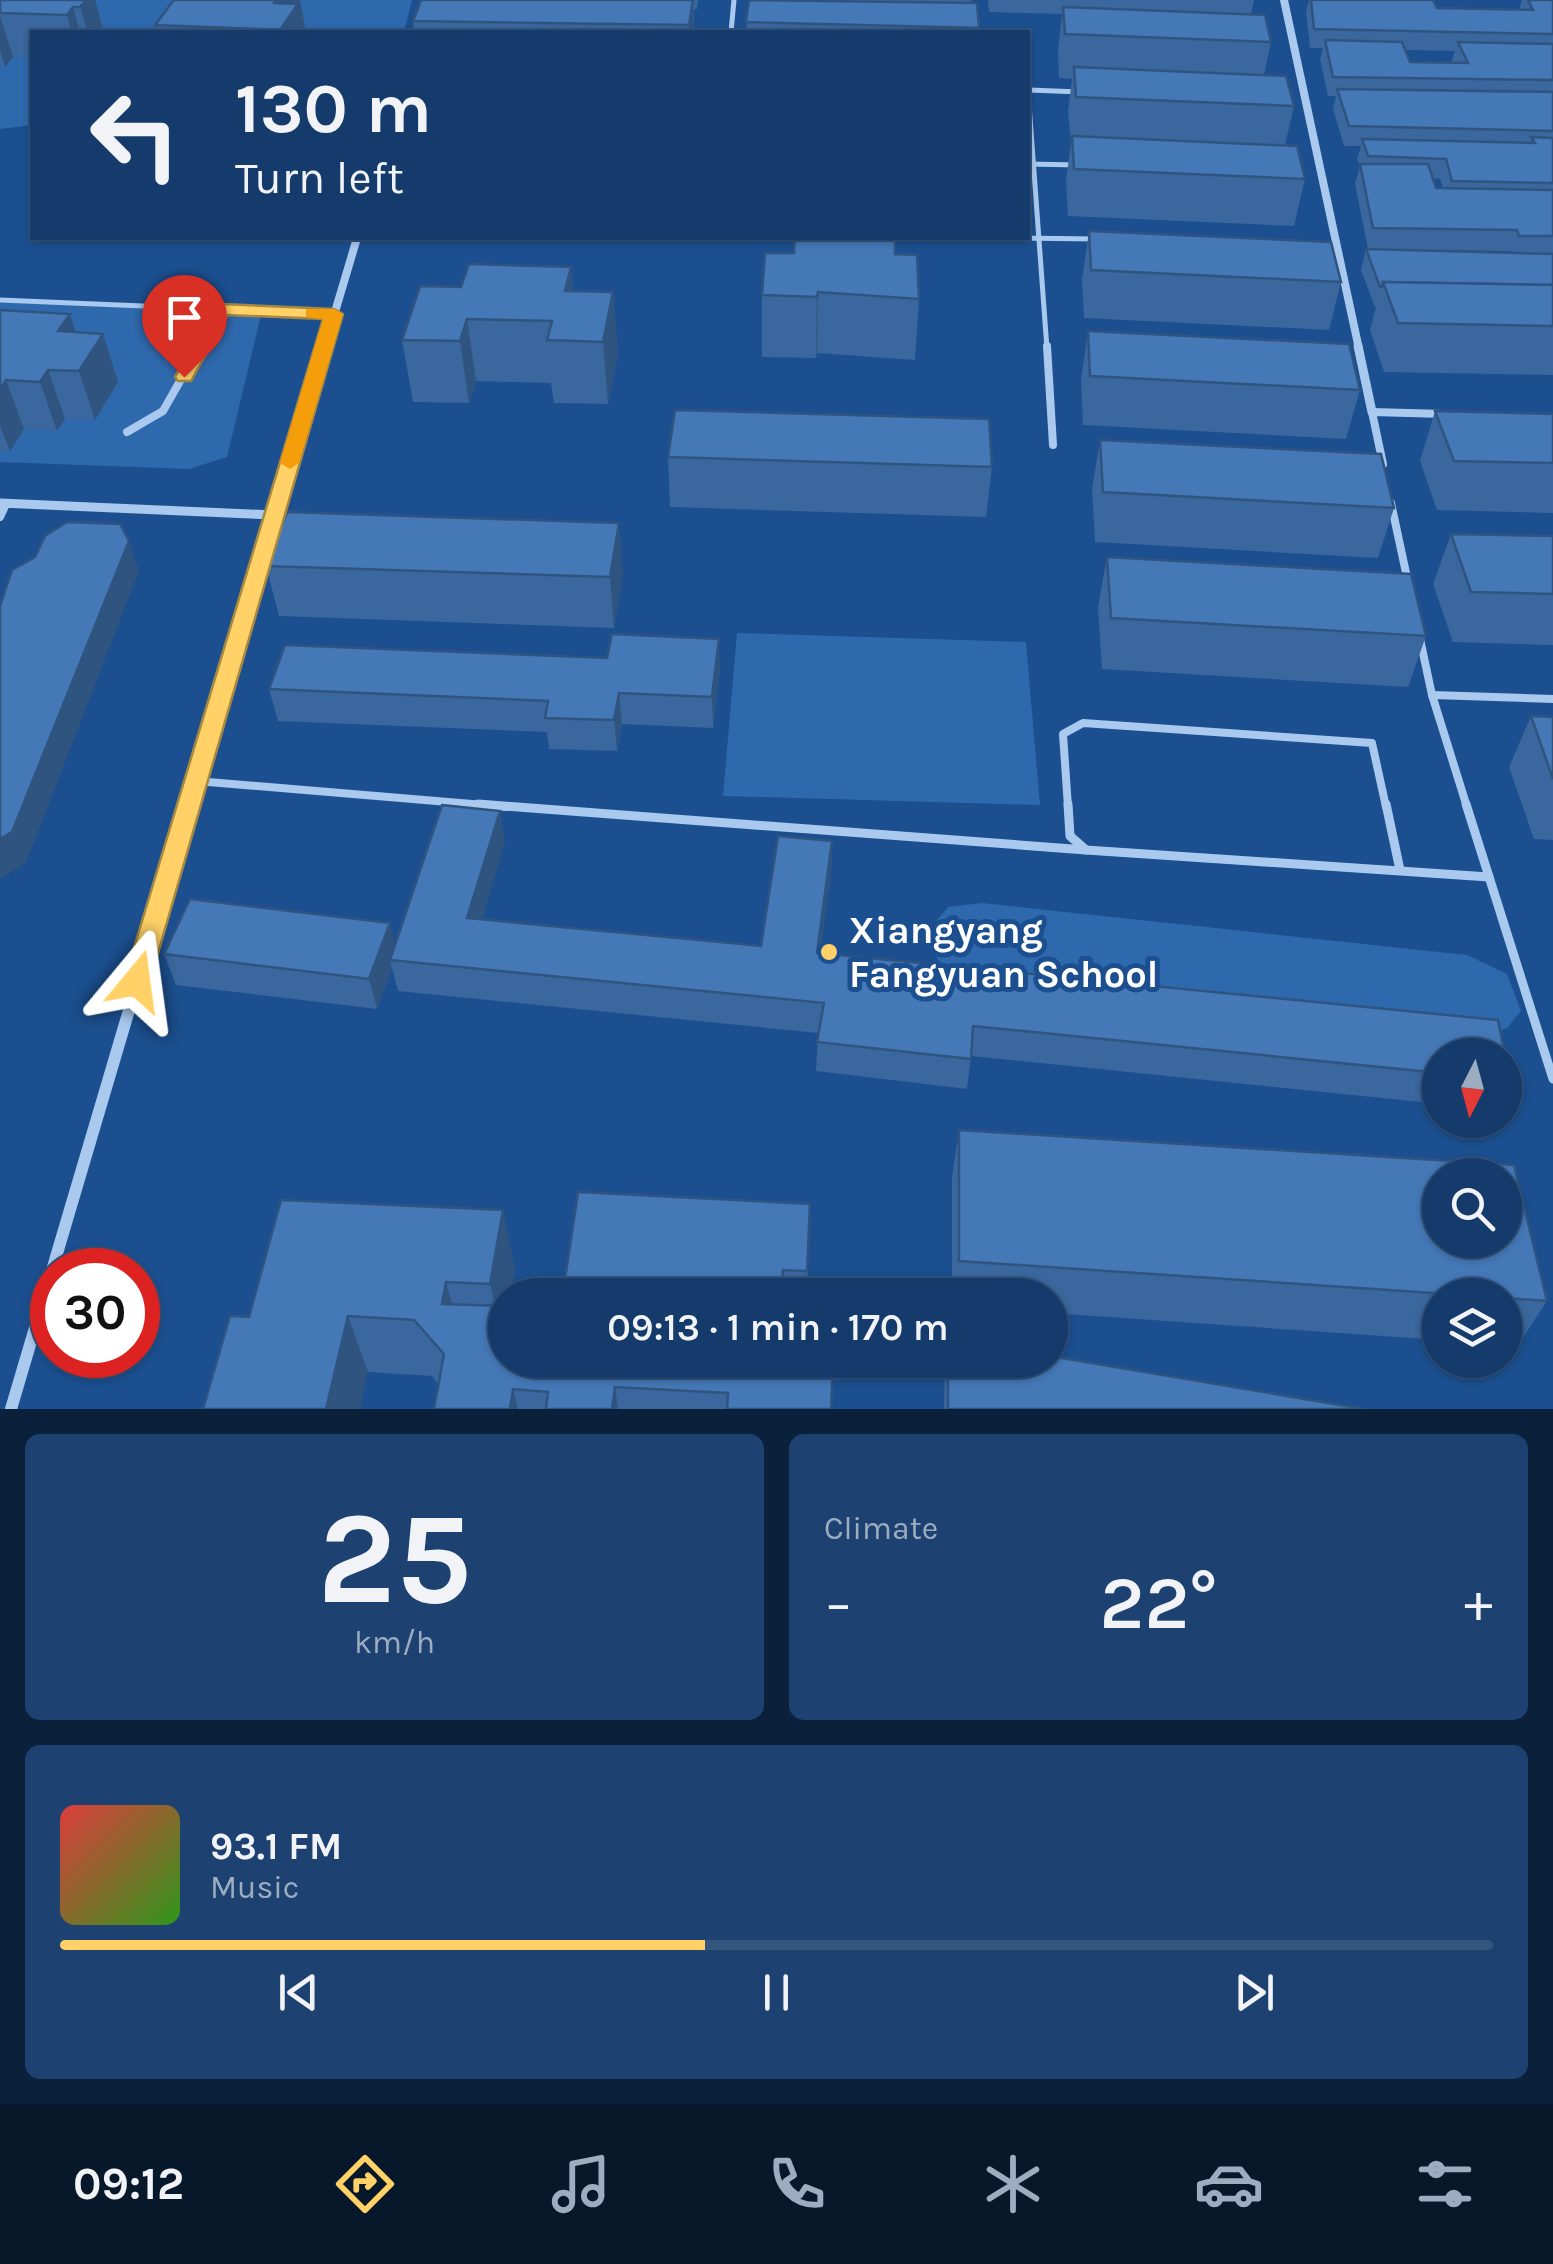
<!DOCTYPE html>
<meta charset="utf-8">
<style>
:root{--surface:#143b6b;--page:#1d4271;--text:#f1f3f6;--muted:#9dadc1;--line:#33557e;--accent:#ffd166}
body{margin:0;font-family:Karla,sans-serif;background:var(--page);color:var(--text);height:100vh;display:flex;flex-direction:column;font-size:38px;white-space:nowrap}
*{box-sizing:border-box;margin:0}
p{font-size:32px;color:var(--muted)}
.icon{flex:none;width:55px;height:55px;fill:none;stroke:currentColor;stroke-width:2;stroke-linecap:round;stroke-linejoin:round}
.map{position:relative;height:1409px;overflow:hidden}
.drawer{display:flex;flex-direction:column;gap:25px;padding:25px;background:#0b203b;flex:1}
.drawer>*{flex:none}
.banner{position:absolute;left:30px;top:30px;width:1000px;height:210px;border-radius:0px;box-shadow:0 2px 8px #0004,0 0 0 2px var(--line);background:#143b6b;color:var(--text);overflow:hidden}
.needle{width:65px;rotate:186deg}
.controls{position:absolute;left:1422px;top:1038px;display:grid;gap:20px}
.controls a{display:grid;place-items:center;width:100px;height:100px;border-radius:50%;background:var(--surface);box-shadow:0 2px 8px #0004,0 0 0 2px var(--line);font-size:50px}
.speed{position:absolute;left:30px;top:1248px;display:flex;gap:20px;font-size:50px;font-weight:700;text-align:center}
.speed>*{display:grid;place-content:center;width:130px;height:130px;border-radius:50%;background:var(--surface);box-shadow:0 2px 8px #0004,0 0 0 2px var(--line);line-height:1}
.speed .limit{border:15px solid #d22;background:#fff;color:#111}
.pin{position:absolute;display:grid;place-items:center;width:85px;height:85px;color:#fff;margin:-102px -42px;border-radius:50% 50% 50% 0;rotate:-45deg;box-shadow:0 0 10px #0007}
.pin .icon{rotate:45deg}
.me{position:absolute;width:110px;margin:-55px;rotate:16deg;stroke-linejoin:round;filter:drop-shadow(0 0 8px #0008)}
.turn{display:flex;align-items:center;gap:35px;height:210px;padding:0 40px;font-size:45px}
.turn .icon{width:130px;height:130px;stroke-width:2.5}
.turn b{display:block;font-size:70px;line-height:85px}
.big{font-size:75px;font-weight:600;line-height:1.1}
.drawer .card{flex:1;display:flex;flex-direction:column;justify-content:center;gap:15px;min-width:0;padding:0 35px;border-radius:15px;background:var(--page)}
.drawer .dial{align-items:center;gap:0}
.dial b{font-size:130px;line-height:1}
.song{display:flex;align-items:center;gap:30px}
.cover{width:120px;height:120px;border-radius:15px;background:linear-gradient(135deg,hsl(0 70% 55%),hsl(110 70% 35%))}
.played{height:10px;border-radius:5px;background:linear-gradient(90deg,var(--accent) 45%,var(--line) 45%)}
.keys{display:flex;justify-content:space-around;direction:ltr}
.heat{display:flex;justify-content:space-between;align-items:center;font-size:55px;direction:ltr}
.drawer .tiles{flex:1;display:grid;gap:25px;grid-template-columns:1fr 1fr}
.card:last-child{grid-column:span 2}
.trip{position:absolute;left:488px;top:1278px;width:580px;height:100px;border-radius:50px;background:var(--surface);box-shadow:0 2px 8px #0004,0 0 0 2px var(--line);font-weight:600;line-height:100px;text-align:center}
.menu{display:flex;height:160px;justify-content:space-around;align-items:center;background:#08182b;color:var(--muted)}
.menu .icon{width:70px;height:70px}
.menu .active{color:var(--accent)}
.menu b{font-size:45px;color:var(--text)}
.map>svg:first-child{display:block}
</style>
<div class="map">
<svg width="1553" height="1409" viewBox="0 0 1553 1409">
<rect width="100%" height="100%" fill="#1b4f8f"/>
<g fill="#2e69ad">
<path d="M 0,0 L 412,0 L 404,32 L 32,32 L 32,125 L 0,129 Z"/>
<path d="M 0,300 L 262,311 L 227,457 L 189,469 L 0,462 Z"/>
<path d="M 737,633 L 1026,642 L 1040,805 L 723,796 Z"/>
<path d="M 982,903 L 1467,955 L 1507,974 L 1521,1011 L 1507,1028 L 1491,1034 L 959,972 L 938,962 L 929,930 L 948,907 Z"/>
</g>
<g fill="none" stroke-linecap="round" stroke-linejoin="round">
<g stroke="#a9c9ee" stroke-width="5">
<path d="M 731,32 L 734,0"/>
<path d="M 1028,90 L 1047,349"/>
<path d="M 1029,90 L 1080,92"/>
<path d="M 1028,164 L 1078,165"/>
<path d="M 1007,238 L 1097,239"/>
<path d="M 0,300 L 334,314"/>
<path d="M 199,349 L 222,309"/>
</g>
<g stroke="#a9c9ee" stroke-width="8">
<path d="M 1047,346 L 1053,445"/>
<path d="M 127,432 L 163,411 L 200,346"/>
<path d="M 1383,464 L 1372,412 L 1444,414"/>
<path d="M 1391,503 L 1408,582"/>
<path d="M 0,517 L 6,504"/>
<path d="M 1420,639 L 1432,695 L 1467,807"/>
<path d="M 1432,695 L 1553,699"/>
<path d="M 196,781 L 508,807"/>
<path d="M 1068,807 L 1063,734 L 1083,723 L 1372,743 L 1386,807"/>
</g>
<g stroke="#a9c9ee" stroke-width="9">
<path d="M 478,804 L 1086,850"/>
<path d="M 1068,804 L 1070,836 L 1086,850 L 1489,877"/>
<path d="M 1386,804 L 1400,870"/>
<path d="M 1466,804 L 1553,1079"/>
</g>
<g stroke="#a9c9ee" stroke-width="8">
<path d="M 1284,0 L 1359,349"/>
<path d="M 324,349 L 357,238"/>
</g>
<g stroke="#a9c9ee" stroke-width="9">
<path d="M 1358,346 L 1372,412"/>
<path d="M 0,503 L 274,515"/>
<path d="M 189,807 L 325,346"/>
</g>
<path stroke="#a9c9ee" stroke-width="12" d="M 11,1409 L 190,804"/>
</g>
<g fill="#3a679d" fill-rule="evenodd">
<path d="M 0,0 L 95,0 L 104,32 L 32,32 L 32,57 L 13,57 L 5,67 L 0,67 Z"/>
<path d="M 174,0 L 300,0 L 305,27 L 303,32 L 157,32 L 155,25 Z"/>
<path d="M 421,0 L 698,0 L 697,9 L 694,9 L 694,32 L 414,32 L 413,21 Z"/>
<path d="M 749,0 L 971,0 L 979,28 L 978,32 L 746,32 Z"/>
<path d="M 988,0 L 1254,0 L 1251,15 L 1271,42 L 1264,75 L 1294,106 L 1285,145 L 1305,179 L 1294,226 L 1068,216 L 1066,182 L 1071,142 L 1068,112 L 1072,79 L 1059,78 L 1058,51 L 1062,14 L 989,12 Z"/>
<path d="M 1309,0 L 1433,0 L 1437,8 L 1519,10 L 1522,0 L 1553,0 L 1553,375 L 1384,372 L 1370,330 L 1376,307 L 1375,307 L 1361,270 L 1366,249 L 1511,253 L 1511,251 L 1368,249 L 1355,184 L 1360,166 L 1357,159 L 1361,146 L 1344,146 L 1333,109 L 1336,96 L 1328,96 L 1320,59 L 1323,48 L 1310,48 L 1306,12 ZM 1405,50 L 1455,51 L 1452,60 L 1453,63 L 1410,62 ZM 1433,178 L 1440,179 L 1443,188 L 1436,188 Z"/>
<path d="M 1089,231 L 1341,282 L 1329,330 L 1084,318 L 1082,279 Z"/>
<path d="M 794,253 L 895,254 L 919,299 L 915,360 L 817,353 L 816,358 L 762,357 L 762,295 Z"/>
<path d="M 461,287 L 613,292 L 618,354 L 608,404 L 554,403 L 551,383 L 476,381 L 469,403 L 413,402 L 402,340 Z"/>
<path d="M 0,310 L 70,314 L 76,332 L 103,334 L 118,382 L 95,420 L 65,419 L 57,431 L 24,429 L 10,451 L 0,451 Z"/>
<path d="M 1088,331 L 1360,390 L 1346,439 L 1083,425 L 1081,380 Z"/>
<path d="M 1435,411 L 1553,414 L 1553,513 L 1437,510 L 1420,461 Z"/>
<path d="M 1100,440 L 1394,508 L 1378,558 L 1095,542 L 1092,489 Z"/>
<path d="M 668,457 L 992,467 L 986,517 L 670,507 Z"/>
<path d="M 1451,534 L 1553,536 L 1553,645 L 1453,642 L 1433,584 Z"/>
<path d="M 1107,557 L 1426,636 L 1408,687 L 1102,669 L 1098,607 Z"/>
<path d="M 266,566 L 623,573 L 614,628 L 279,616 Z"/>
<path d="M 720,670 L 713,728 L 622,724 L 617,751 L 549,749 L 547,732 L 278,721 L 269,689 Z"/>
<path d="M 1531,716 L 1553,717 L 1553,840 L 1534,839 L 1509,767 Z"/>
<path d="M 832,841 L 831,872 L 820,953 L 1440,1055 L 1440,1104 L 971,1056 L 967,1089 L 816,1071 L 818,1033 L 398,991 L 392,968 L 377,1009 L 176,985 L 164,954 L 395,945 L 505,842 L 481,920 L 761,946 Z"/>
<path d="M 959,1130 L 1547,1301 L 1518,1345 L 1505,1344 L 1505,1295 L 1440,1295 L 1440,1340 L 1050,1313 L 1050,1295 L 952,1295 L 952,1177 Z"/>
<path d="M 810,1204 L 807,1295 L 566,1295 L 564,1286 Z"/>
<path d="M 515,1269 L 505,1295 L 505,1360 L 831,1409 L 434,1409 L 438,1384 L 432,1376 L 368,1372 L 249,1317 Z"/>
<path d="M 945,1360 L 1050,1360 L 1364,1409 L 944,1409 Z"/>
</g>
<g fill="#305480">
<path d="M 86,0 L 95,0 L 104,32 L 88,32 L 80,7 Z"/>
<path d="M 275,0 L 300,0 L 305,27 L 303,32 L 280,32 L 274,3 Z"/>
<path d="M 693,0 L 694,32 L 689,32 L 689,25 Z"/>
<path d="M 73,7 L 80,32 L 72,32 L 67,15 Z"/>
<path d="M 0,16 L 13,57 L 5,67 L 0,50 Z"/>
<path d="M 571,267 L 577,328 L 565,291 Z"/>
<path d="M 613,292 L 618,354 L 608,404 L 603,342 Z"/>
<path d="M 818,292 L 817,353 L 816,358 L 817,297 Z"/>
<path d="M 70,314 L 85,362 L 103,334 L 118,382 L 95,420 L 79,371 L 58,331 Z"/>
<path d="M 467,319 L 476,381 L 469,403 L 460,341 Z"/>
<path d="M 48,370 L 65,419 L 57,431 L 40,382 Z"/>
<path d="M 6,380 L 24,429 L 10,451 L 0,426 L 0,389 Z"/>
<path d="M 619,523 L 623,573 L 614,628 L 610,577 Z"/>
<path d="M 129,541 L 139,571 L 26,863 L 0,879 L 0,839 Z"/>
<path d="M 719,639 L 720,670 L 713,728 L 712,697 Z"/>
<path d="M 619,693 L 622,724 L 617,751 L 614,720 Z"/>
<path d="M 500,811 L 505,842 L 473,949 L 467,918 Z"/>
<path d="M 832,841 L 831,872 L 816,983 L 817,953 Z"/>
<path d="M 390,923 L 397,953 L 390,960 L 392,968 L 377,1009 L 369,979 Z"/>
<path d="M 503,1210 L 515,1269 L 511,1295 L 505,1295 L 505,1330 L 503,1341 L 490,1284 Z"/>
<path d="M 446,1282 L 462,1339 L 442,1304 Z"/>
<path d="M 348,1316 L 368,1372 L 360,1409 L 326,1409 Z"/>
<path d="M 615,1387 L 618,1409 L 612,1409 Z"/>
<path d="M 513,1389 L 518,1409 L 510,1409 Z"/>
</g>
<g fill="#4478b7" stroke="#305480" stroke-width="2.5" fill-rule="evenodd">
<path d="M 0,0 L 86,0 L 80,7 L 73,7 L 67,15 L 0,13 Z"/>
<path d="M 174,0 L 275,0 L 274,3 L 298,4 L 280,30 L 155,25 Z"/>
<path d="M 421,0 L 693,0 L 689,25 L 413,21 Z"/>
<path d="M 749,0 L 977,3 L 979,28 L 746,22 Z"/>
<path d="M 1311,0 L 1433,0 L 1437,8 L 1533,10 L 1528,0 L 1553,0 L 1553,34 L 1314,29 Z"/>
<path d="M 1063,7 L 1265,15 L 1271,42 L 1065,34 Z"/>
<path d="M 1325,40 L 1402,42 L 1410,62 L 1468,63 L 1458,42 L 1553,44 L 1553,80 L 1333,77 Z"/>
<path d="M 1074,67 L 1286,76 L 1294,106 L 1076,97 Z"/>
<path d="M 1337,89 L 1553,92 L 1553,131 L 1349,126 Z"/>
<path d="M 1072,136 L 1297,146 L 1305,179 L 1074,169 Z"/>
<path d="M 1531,137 L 1553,138 L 1553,183 L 1452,181 L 1446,159 L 1368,156 L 1362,139 L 1535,143 Z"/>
<path d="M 1360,164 L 1428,164 L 1436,188 L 1553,190 L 1553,236 L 1519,236 L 1517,230 L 1373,228 Z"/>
<path d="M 1089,231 L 1331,242 L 1341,282 L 1091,270 Z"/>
<path d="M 795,238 L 895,238 L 895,254 L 917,255 L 919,299 L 818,292 L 817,297 L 762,295 L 765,253 L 794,253 Z"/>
<path d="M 1366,249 L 1553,254 L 1553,285 L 1383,282 L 1382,287 L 1380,287 Z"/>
<path d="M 469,264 L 571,267 L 565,291 L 613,292 L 603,342 L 547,340 L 552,321 L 467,319 L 460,341 L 402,340 L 420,286 L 461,287 Z"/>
<path d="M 1383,282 L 1553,285 L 1553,326 L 1398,323 Z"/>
<path d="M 0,310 L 70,314 L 58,331 L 103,334 L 79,371 L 48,370 L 40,382 L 6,380 L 0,389 Z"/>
<path d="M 1088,331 L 1349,344 L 1360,390 L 1090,376 Z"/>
<path d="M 675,410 L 989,419 L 992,467 L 668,457 Z"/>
<path d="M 1435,411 L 1553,414 L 1553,463 L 1454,461 Z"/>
<path d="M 1100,440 L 1381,454 L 1394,508 L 1103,492 Z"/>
<path d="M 287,512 L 619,523 L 610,577 L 266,566 Z"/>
<path d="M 67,522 L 120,524 L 129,541 L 12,832 L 0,839 L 0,606 L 12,570 L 35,557 L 45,536 Z"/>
<path d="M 1451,534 L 1553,536 L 1553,594 L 1471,592 Z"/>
<path d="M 1107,557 L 1411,574 L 1426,636 L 1111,618 Z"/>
<path d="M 612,634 L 719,639 L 712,697 L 619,693 L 614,720 L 545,718 L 548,701 L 269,689 L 285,645 L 607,658 Z"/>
<path d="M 1531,716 L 1553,717 L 1553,779 Z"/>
<path d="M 442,805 L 500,811 L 467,918 L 761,946 L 778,836 L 832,841 L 817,953 L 1498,1020 L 1505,1055 L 1440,1055 L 1440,1073 L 973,1026 L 971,1059 L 817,1042 L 824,1003 L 390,960 Z"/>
<path d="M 190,899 L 390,923 L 369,979 L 164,954 Z"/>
<path d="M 1505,1056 L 1510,1080 L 1505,1080 Z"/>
<path d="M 959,1130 L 1514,1165 L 1547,1301 L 1505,1298 L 1505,1295 L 1463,1295 L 959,1261 ZM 1440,1175 L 1505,1175 L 1505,1240 L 1440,1240 Z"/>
<path d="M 578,1192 L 810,1204 L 807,1271 L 783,1270 L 781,1295 L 728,1293 L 728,1295 L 604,1295 L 604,1287 L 564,1286 Z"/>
<path d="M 281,1200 L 503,1210 L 490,1284 L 446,1282 L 442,1304 L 505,1306 L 505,1360 L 833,1360 L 831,1409 L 727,1409 L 728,1393 L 615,1387 L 612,1409 L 546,1409 L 548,1392 L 513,1389 L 510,1409 L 434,1409 L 444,1354 L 414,1320 L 348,1316 L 326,1409 L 203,1409 L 230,1316 L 249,1317 Z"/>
<path d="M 1050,1356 L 1364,1409 L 948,1409 L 948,1360 L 1050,1360 Z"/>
</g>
<path fill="#ffd166" stroke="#a68842" stroke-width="2.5" d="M 222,304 L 334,309 L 343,314 L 150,981 L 147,988 L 137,991 L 128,988 L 124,981 L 323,319 L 228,315 L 191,381 L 178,381 L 175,377 L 213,309 Z"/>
<path fill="#f59e0b" d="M 306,309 L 334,309 L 343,314 L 299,463 L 290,469 L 280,463 L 323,319 L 306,317 Z"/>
<circle fill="#ffd166" stroke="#1b4f8f" stroke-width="4" cx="829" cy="952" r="10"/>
<g text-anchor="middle" stroke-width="10" stroke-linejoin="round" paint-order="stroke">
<g font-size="38" font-weight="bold" fill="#fff" stroke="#1b4f8f" text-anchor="start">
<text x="849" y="943">Xiangyang<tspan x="849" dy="44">Fangyuan School</tspan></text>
</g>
</g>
</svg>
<div class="controls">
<a><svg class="needle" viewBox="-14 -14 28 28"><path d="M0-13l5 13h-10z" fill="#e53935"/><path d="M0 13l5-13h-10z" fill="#9dadc1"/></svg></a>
<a><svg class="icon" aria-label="search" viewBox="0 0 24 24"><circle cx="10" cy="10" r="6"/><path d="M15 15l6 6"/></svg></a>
<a><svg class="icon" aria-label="layers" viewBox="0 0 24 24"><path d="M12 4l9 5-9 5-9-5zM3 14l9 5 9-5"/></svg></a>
</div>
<div class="speed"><div class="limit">30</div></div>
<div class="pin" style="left:184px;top:377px;background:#d93025"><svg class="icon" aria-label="arrive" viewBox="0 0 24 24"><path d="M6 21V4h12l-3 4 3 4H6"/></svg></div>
<svg class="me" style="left:137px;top:981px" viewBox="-20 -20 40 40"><path d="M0-17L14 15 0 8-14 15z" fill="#ffd166" stroke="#fff" stroke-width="4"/></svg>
<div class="trip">09:13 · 1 min · 170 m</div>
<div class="banner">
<div class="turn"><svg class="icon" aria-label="left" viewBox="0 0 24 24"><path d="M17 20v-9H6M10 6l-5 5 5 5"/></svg><div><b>130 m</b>Turn left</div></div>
</div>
</div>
<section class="drawer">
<div class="tiles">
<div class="card dial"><b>25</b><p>km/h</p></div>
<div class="card"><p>Climate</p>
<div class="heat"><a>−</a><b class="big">22°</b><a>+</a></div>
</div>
<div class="card">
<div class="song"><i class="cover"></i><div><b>93.1 FM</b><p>Music</p></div></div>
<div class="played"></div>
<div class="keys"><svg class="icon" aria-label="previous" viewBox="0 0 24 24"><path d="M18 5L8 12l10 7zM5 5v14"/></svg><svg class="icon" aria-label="pause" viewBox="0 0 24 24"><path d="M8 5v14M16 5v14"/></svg><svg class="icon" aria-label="next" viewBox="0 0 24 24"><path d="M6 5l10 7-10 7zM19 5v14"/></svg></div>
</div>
</div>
</section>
<nav class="menu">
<b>09:12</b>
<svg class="icon active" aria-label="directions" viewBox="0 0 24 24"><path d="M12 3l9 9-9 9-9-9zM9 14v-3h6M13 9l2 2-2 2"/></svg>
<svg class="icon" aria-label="music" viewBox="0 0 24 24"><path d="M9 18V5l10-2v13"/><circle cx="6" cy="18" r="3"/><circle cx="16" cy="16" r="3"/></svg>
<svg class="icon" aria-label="phone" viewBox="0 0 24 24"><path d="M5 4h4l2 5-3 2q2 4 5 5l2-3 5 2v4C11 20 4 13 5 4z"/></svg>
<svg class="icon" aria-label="climate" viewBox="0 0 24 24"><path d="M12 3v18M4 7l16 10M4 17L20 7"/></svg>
<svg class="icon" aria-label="car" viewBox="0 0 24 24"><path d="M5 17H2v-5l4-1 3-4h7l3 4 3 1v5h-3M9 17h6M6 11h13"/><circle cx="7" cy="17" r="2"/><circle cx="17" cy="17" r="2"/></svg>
<svg class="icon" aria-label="filters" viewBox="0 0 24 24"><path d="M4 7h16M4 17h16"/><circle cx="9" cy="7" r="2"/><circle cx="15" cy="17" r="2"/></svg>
</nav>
